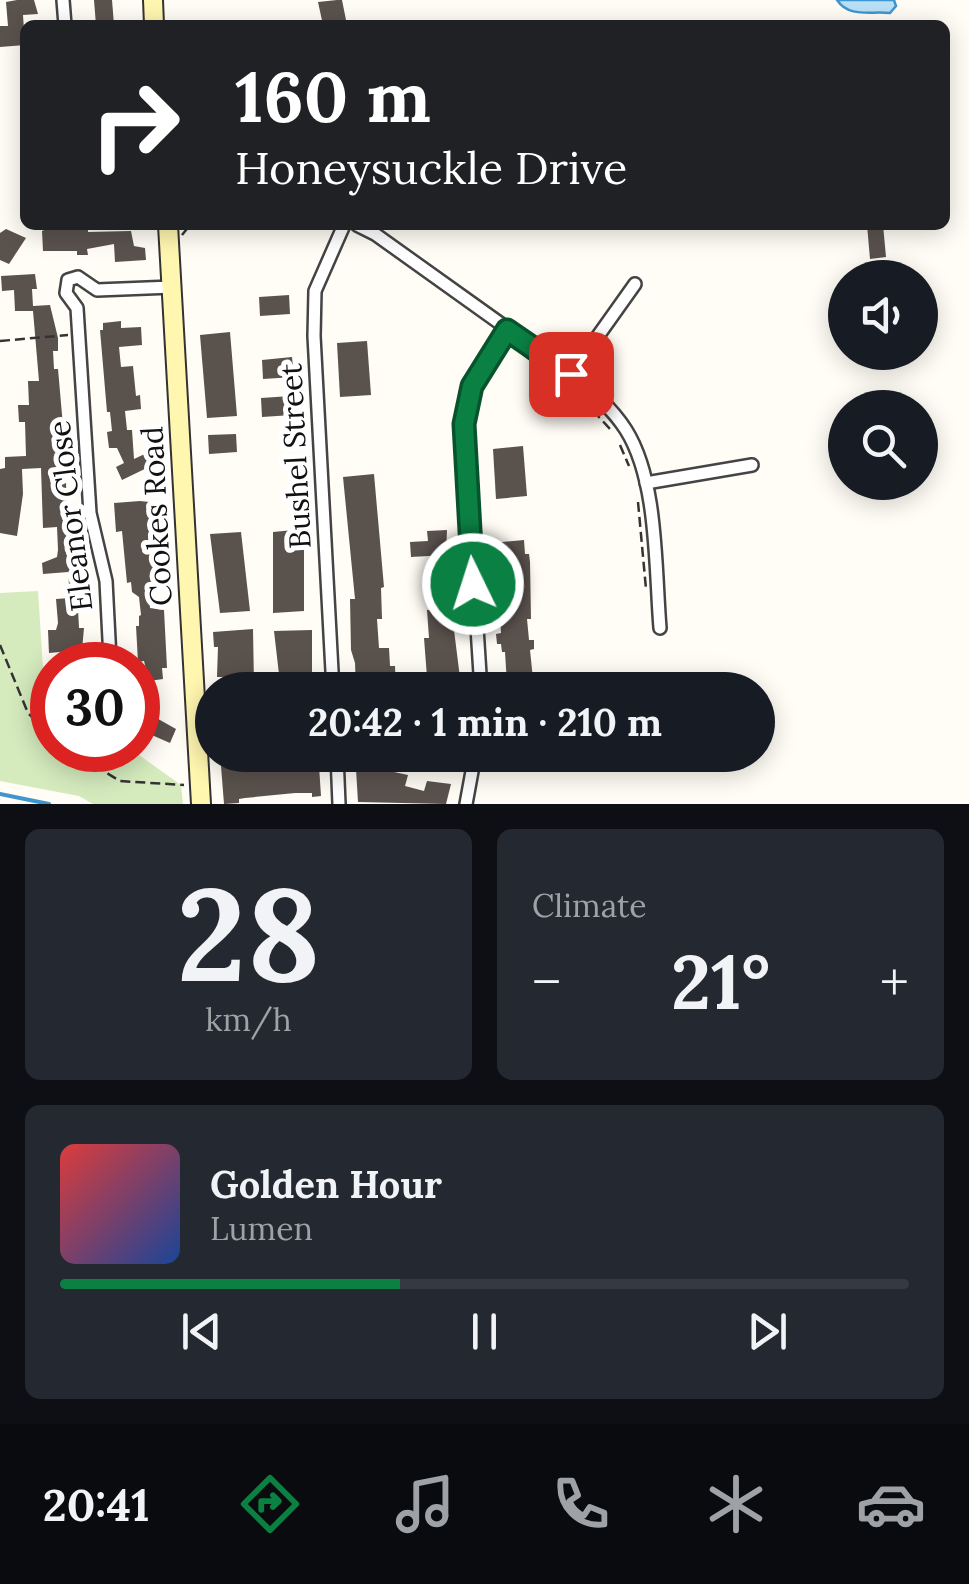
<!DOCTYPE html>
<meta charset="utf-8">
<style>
:root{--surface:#171b24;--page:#242831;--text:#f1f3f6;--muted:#9ea1a6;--line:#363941;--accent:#0b8043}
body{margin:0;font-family:Lora,serif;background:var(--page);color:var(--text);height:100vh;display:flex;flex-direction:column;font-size:38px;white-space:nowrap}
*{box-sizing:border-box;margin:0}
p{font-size:32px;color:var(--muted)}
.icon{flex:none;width:55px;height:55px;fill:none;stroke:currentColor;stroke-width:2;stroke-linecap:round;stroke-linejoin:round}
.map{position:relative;height:804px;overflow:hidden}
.details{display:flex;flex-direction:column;gap:25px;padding:25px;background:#0d0f14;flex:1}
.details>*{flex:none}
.guide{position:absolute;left:20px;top:20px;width:930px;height:210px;border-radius:15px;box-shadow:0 5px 25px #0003;background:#202124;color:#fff;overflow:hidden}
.buttons{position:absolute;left:828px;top:260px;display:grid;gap:20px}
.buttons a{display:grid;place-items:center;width:110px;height:110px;border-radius:50%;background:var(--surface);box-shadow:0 5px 25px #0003;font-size:50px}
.speed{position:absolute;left:30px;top:642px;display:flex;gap:20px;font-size:50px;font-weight:700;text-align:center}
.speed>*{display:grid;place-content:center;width:130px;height:130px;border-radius:50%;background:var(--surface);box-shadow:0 5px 25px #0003;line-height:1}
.speed .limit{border:15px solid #d22;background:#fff;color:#111}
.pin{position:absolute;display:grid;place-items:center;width:85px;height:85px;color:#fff;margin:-42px;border-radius:20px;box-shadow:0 5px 15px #0006}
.me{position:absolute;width:110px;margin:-55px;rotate:356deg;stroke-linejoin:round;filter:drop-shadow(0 0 8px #0008)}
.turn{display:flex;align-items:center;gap:35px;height:210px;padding:0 50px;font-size:45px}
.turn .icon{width:130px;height:130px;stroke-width:2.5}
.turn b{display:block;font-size:70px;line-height:85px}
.big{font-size:75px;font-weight:800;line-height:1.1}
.details .card{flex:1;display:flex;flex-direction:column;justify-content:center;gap:15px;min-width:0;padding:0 35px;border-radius:15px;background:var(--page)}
.details .dial{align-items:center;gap:0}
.dial b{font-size:130px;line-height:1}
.song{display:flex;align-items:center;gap:30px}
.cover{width:120px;height:120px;border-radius:15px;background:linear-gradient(135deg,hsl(0 70% 55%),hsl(220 70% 35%))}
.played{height:10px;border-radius:5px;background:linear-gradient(90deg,var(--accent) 40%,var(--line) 40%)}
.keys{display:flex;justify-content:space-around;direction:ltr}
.heat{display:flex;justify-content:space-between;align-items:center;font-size:55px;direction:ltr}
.details .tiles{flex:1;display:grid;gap:25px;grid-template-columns:1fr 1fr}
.card:last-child{grid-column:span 2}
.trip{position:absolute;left:195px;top:672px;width:580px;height:100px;border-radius:50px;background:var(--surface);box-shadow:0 5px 25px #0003;font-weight:800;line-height:100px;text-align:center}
.dock{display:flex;height:160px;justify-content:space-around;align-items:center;background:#090b0e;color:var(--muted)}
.dock .icon{width:70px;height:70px}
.dock .active{color:var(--accent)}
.dock b{font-size:45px;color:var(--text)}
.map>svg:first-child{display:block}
</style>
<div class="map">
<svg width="969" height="804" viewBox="0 0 969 804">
<rect width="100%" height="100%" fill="#fffdf5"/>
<path fill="#d5ebbd" d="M 38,591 L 44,684 L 52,691 L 52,750 L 132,750 L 181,785 L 183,804 L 93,804 L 79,796 L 0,781 L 0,593 Z"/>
<path fill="#b9e0f7" stroke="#3f96cf" stroke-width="2.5" d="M 837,0 L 894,0 L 896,6 L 890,13 C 870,11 849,18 837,0 Z"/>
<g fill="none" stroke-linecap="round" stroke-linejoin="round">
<path stroke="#3f96cf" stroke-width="4" d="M 0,794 L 49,804"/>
</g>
<g fill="#5a524d">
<path d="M 17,0 L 34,0 L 38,14 L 23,15 L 25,45 L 0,47 L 0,26 L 8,26 L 6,2 Z"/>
<path d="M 94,0 L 112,0 L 114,25 L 96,25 Z"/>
<path d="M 337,0 L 342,0 L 347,25 L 323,25 L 318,2 Z"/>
<path d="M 55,225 L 68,225 L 68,229 L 88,228 L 88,232 L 131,231 L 134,246 L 145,248 L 146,260 L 115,262 L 114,244 L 87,249 L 88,255 L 77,255 L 77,251 L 43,251 L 42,231 Z"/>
<path d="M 867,225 L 883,225 L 886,257 L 870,259 Z"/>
<path d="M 6,229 L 26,238 L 9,264 L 0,260 L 0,233 Z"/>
<path d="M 35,274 L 37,289 L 32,289 L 33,306 L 50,305 L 58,338 L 58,351 L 53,351 L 54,369 L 58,369 L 63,426 L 64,453 L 60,453 L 62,483 L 66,483 L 67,506 L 71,511 L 71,544 L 78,544 L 81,585 L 85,597 L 86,609 L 78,609 L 79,628 L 84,628 L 82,650 L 49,653 L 48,630 L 56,630 L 58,623 L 56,599 L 70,598 L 68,572 L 43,574 L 42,563 L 57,557 L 58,550 L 57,527 L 43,528 L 41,468 L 22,469 L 23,494 L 17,536 L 0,533 L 0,469 L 5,468 L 5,457 L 26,456 L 25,422 L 19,422 L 18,405 L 29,405 L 28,381 L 39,381 L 33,311 L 15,311 L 14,290 L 2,291 L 1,276 Z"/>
<path d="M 289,295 L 290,314 L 260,316 L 259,297 Z"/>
<path d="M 121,321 L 121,328 L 141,327 L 142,345 L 119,347 L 121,367 L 133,366 L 136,396 L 140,395 L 141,409 L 125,411 L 127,430 L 132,430 L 134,459 L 149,452 L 155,464 L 122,480 L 116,467 L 124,463 L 117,448 L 109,448 L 107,432 L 112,431 L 110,412 L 107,412 L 100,330 L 103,330 L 103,323 Z"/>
<path d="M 230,332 L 237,416 L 207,418 L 200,335 Z"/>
<path d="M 367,341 L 371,395 L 340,397 L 337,343 Z"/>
<path d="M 292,357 L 294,377 L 263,379 L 262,360 Z"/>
<path d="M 291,396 L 292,415 L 262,417 L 261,398 Z"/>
<path d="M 236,434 L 237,452 L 209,454 L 208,435 Z"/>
<path d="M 523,446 L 527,496 L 496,499 L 493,449 Z"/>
<path d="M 374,474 L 384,587 L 381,588 L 382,619 L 377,619 L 379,648 L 389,648 L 390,666 L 395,666 L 396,690 L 356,690 L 355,663 L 351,650 L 350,599 L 355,599 L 343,477 Z"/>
<path d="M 140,501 L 149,502 L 151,519 L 164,518 L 165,529 L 155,530 L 158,575 L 153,575 L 154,583 L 148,583 L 150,608 L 164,610 L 167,668 L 162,668 L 163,679 L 149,681 L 144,661 L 138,662 L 136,626 L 139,626 L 139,616 L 141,615 L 139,597 L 132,592 L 131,582 L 127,583 L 122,531 L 116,532 L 114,503 Z"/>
<path d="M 304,529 L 304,611 L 273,613 L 273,532 Z"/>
<path d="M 447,530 L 446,555 L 411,557 L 410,542 L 428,541 L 427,531 Z"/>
<path d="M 241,532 L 250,611 L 220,613 L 210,534 Z"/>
<path d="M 524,540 L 525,554 L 529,554 L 530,562 L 531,619 L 527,619 L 529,640 L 534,640 L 534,649 L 530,650 L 533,679 L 507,684 L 505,652 L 502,652 L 501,644 L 497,644 L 496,634 L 501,633 L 499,602 L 501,601 L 499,565 L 494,565 L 492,543 Z"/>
<path d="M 451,597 L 452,606 L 455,606 L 456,614 L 452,614 L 460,678 L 456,678 L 457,690 L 428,690 L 424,638 L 429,638 L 427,610 L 435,609 L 435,599 Z"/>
<path d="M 253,629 L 254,685 L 224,686 L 223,677 L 217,677 L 218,647 L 214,647 L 213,632 Z"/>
<path d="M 312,630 L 312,690 L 292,690 L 292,682 L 280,683 L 274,631 Z"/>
<path d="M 144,711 L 176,729 L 170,743 L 138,729 Z"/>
<path d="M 300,755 L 310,755 L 310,766 L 319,766 L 321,796 L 312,797 L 312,793 L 295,793 L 245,798 L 239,799 L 239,803 L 224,804 L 221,766 L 267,761 L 268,765 L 300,763 Z"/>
<path d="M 384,767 L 385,770 L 408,775 L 405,786 L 424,791 L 427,781 L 451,784 L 446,804 L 358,802 L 356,769 Z"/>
</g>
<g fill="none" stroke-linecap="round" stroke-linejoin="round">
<g stroke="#444" stroke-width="16">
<g id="street">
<path d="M 63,0 L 65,25"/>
<path d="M 357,225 L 375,234 L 571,374 C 591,390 612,408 626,430 C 658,481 655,568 660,628"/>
<path d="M 571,374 L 635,284"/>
<path d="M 646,483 L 752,465"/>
<path d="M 110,659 L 106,581 L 90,513 L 77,308 L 66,293 L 68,280 L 78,277 L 97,290 L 172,287"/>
<path d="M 333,690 L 314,336 L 315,291 L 344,225"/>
<path d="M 481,690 L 464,424 L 473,386 L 507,330"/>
<path d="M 337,755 L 339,804"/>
<path d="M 466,804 L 475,755"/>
</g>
</g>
<g stroke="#333" stroke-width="22">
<g id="secondary">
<path d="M 153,0 L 154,25"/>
<path d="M 168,225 L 201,804"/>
</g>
</g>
<g stroke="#333" stroke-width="2.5" stroke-dasharray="10 5" stroke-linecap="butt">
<path d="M 182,235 L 190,225"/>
<path d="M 0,341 L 68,335"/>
<path d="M 523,354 L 586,403 L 611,430"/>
<path d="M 620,445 L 629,466"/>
<path d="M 638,502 L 646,589"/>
<path d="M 0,645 L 28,713 L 52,737"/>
<path d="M 69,750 L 120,781 L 184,785"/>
</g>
<use href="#street" stroke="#fff" stroke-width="11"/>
<use href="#secondary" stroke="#fff6b0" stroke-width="18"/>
</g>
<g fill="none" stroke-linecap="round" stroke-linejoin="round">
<g stroke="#07532c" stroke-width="25">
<path id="route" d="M 473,584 L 464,424 L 472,386 L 507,330 L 571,374"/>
</g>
<use href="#route" stroke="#0b8043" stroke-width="18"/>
</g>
<g text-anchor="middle" stroke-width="10" stroke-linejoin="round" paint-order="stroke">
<g font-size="30" fill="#111" stroke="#fff">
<text transform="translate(296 456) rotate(-93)" y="10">Bushel Street</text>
<text transform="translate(71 516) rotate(-97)" y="10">Eleanor Close</text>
<text transform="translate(157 516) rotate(-93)" y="10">Cookes Road</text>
</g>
</g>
</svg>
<div class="buttons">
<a><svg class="icon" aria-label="sound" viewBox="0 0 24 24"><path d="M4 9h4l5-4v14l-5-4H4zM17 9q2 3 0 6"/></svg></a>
<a><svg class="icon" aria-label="search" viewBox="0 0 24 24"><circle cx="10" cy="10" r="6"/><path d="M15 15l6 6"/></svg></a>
</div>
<div class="speed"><div class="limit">30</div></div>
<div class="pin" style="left:571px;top:374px;background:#d93025"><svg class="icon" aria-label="arrive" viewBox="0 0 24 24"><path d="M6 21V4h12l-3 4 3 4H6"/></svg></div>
<svg class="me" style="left:473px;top:584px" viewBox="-20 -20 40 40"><circle r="17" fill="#0b8043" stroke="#fff" stroke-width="3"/><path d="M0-11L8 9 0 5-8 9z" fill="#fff"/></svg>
<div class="trip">20:42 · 1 min · 210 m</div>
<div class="guide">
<div class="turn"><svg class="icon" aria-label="right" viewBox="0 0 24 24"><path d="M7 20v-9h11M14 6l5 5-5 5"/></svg><div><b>160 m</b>Honeysuckle Drive</div></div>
</div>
</div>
<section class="details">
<div class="tiles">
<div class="card dial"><b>28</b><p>km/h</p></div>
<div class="card"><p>Climate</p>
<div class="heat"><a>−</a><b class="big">21°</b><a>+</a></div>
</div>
<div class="card">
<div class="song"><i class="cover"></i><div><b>Golden Hour</b><p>Lumen</p></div></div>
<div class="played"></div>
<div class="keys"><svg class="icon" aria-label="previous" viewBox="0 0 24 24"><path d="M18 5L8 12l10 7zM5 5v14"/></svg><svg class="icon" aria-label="pause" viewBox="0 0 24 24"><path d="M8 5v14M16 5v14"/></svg><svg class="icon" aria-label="next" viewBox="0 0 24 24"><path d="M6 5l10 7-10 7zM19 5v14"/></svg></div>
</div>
</div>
</section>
<nav class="dock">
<b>20:41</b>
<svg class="icon active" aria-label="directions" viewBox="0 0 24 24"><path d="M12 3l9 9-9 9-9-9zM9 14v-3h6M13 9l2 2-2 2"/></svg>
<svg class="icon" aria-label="music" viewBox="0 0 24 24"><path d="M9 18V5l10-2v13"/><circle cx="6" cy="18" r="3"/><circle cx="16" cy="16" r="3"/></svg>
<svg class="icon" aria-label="phone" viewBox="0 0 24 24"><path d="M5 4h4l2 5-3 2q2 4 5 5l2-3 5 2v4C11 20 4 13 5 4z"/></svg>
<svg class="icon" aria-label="climate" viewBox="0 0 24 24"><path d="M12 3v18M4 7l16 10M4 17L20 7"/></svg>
<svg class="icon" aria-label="car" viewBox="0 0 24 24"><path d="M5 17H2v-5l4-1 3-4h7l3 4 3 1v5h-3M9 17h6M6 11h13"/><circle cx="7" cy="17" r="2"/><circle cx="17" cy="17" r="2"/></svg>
</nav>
